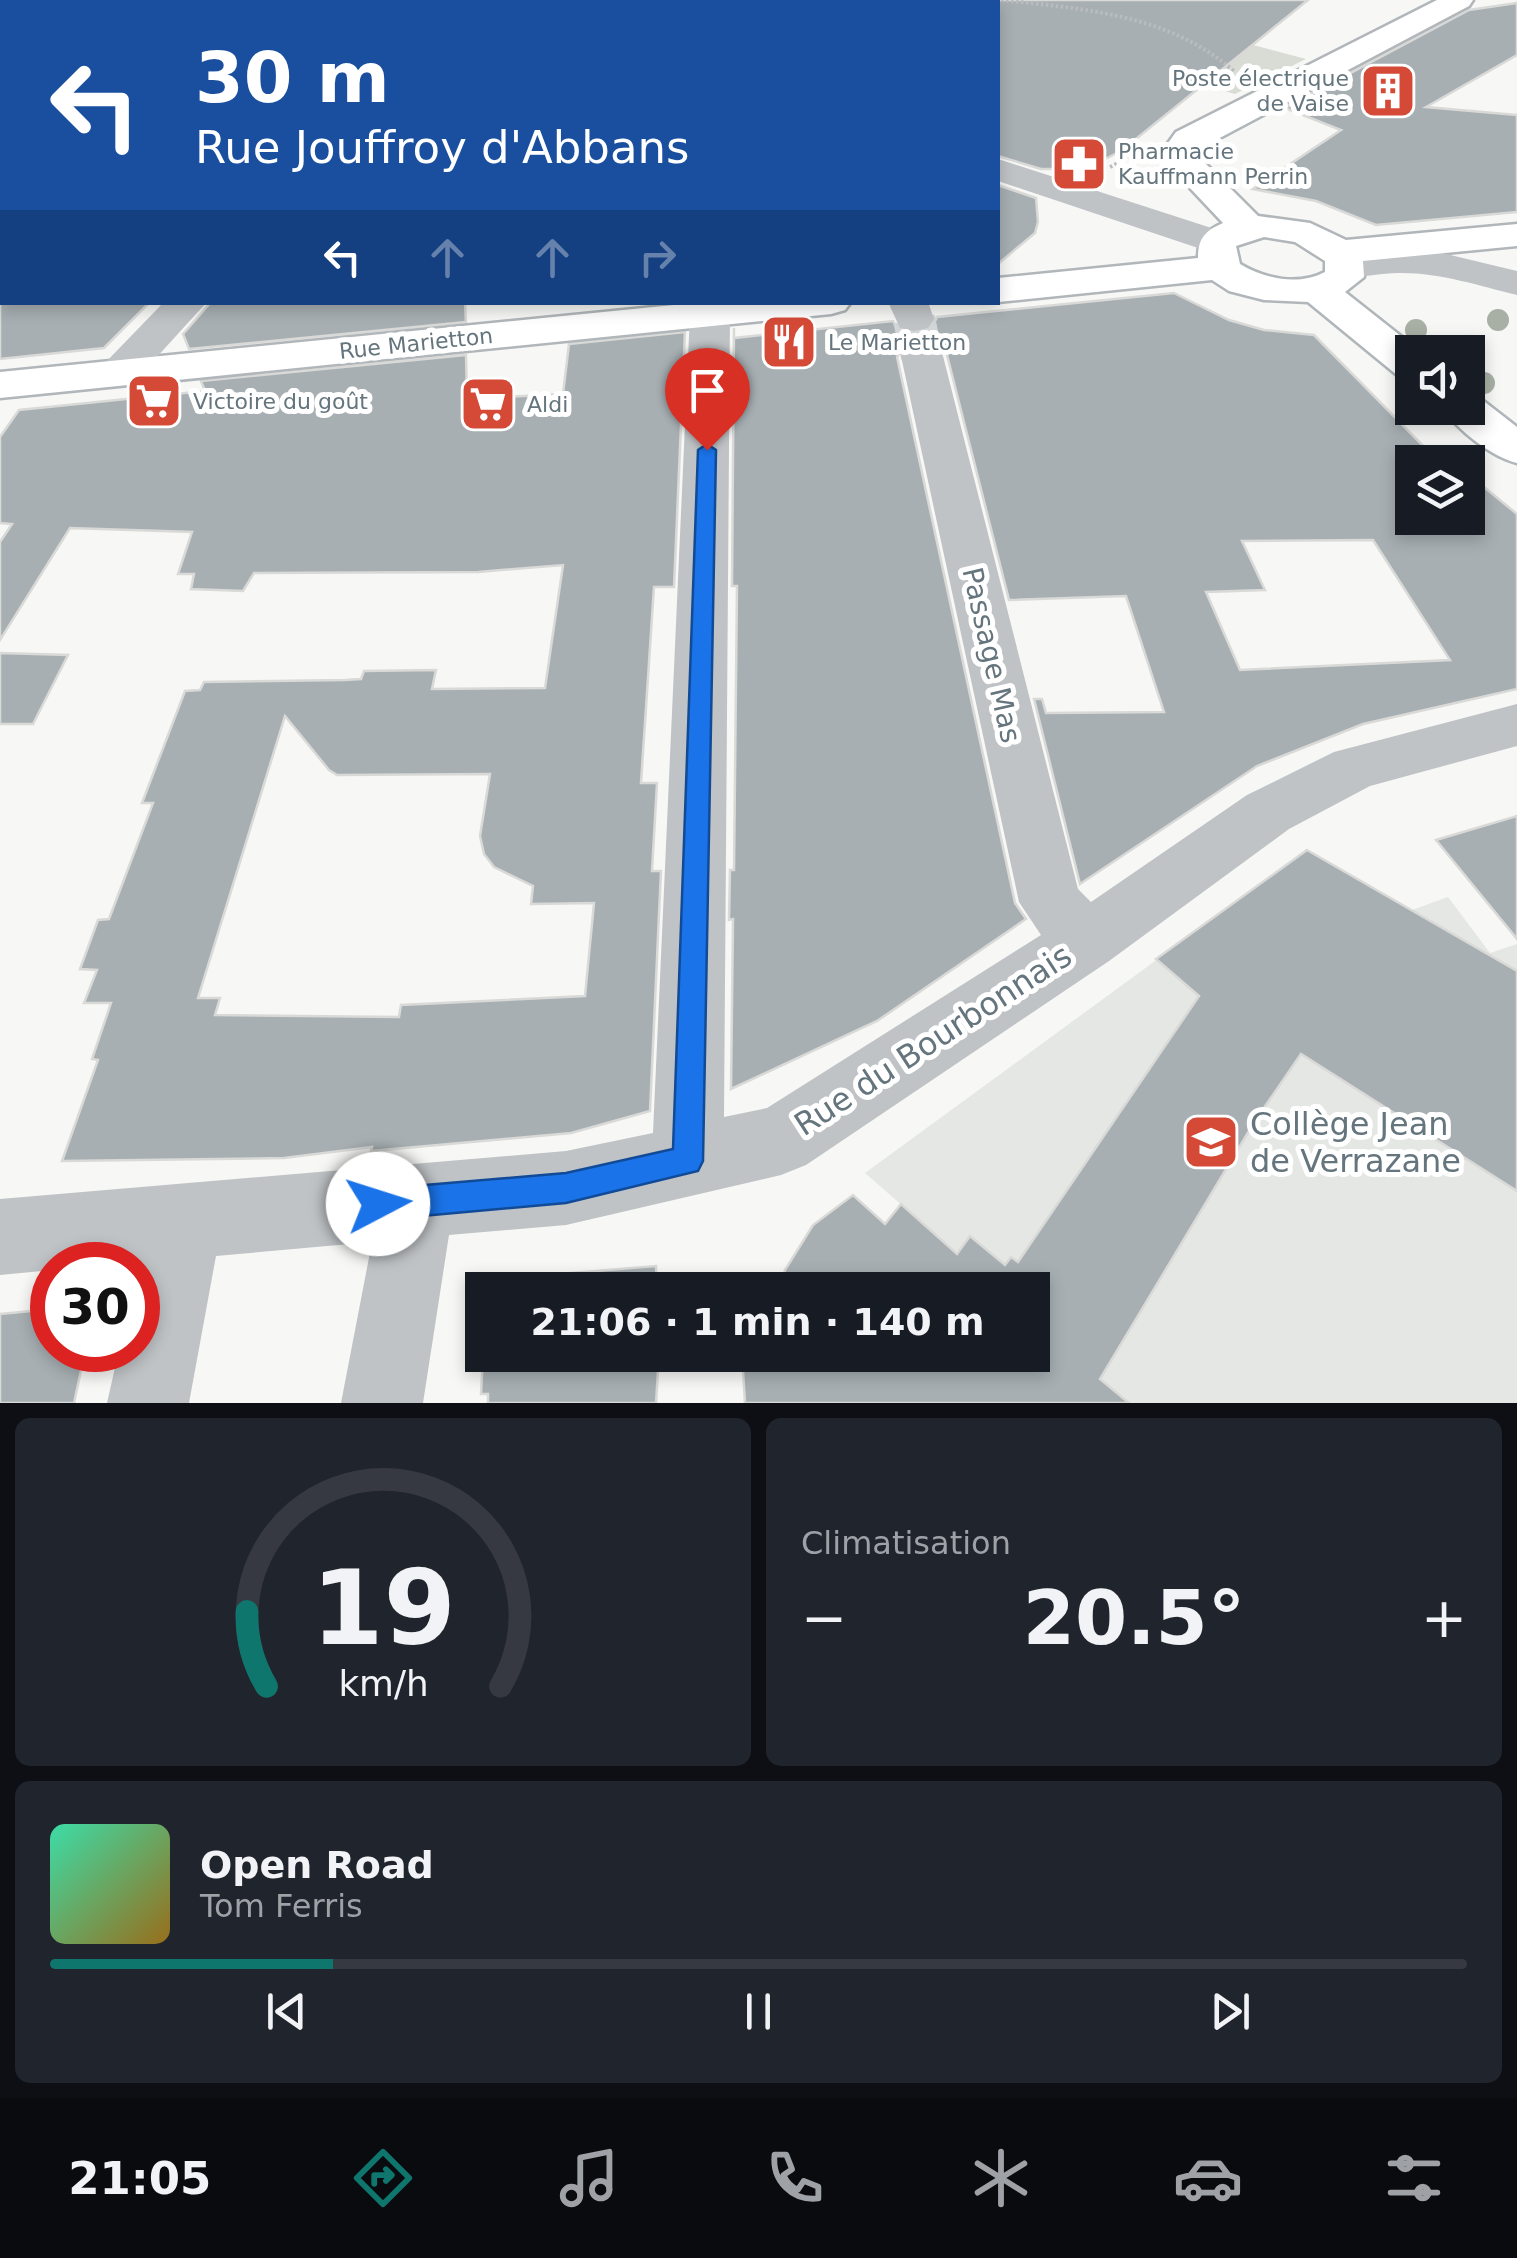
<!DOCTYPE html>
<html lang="fr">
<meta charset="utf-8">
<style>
:root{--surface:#171b24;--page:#20242c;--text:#f1f3f6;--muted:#9ea1a6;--line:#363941;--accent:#0f766e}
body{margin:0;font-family:"DejaVu Sans",sans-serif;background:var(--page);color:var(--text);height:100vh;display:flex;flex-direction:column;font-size:38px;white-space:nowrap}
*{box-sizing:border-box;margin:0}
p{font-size:32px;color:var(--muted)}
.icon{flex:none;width:55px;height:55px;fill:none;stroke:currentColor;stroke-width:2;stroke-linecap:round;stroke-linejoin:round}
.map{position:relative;height:1403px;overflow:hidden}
.drawer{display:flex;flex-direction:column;gap:15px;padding:15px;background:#0d0f14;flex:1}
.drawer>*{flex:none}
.guide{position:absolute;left:0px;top:0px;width:1000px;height:305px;box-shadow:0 5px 15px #0003;background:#1a4fa0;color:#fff;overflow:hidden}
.fabs{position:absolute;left:1395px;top:335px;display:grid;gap:20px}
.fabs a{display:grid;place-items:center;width:90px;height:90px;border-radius:0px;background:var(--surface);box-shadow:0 5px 15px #0003;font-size:50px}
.speed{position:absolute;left:30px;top:1242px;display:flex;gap:20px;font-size:50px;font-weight:700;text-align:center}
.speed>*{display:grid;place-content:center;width:130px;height:130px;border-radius:50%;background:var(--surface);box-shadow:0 5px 15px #0003;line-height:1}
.speed .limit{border:15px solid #d22;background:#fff;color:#111}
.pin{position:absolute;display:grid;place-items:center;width:85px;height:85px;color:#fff;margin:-102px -42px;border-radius:50% 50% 50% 0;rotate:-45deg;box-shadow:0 0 10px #0007}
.pin .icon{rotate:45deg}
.me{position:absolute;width:110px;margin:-55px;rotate:85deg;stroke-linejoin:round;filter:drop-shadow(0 0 8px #0008)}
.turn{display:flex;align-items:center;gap:35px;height:210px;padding:0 30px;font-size:45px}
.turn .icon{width:130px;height:130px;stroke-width:2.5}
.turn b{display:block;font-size:70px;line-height:85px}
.lanes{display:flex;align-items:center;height:95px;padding:0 30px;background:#0003;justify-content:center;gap:50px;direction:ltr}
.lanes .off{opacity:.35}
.big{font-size:75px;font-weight:700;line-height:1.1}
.drawer .card{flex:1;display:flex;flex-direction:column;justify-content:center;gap:15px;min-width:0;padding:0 35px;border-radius:15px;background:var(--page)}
.drawer .dial{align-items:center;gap:0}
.dial svg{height:260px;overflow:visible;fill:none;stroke:var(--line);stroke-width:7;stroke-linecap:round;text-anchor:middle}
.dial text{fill:var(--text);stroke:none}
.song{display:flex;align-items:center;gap:30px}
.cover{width:120px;height:120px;border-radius:15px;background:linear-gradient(135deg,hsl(160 70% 55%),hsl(40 70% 35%))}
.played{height:10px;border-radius:5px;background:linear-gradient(90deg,var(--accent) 20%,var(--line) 20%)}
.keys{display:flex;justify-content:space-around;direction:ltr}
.heat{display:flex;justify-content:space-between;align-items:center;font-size:55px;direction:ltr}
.drawer .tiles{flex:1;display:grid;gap:15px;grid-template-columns:1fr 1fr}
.card:last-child{grid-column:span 2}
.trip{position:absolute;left:465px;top:1272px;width:585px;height:100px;border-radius:0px;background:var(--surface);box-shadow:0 5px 15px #0003;font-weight:700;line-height:100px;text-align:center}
.tabs{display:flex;height:160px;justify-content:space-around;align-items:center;background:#090b0e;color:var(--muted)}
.tabs .icon{width:70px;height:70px}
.tabs .current{color:var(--accent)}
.tabs b{font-size:45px;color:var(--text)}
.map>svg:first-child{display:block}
</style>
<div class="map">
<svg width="1517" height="1403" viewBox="0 0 1517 1403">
<rect width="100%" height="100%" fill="#f7f7f5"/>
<path fill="#e5e7e5" d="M 1307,850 L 1412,910 L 1448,897 L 1490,953 L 1517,944 L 1517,1403 L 1129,1403 L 1033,1319 L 1032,1290 L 999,1290 L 865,1173 Z"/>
<path fill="#d8dcd4" d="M 780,0 L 1081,0 L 1306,59 L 1235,94 L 998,25 L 998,2 Z"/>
<g fill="#a7afb3" stroke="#d9d9d7" stroke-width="2.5" fill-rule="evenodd">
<path d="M 998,0 L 1308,0 L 1121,151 L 1085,169 L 1041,169 L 998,156 Z"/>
<path d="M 1517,3 L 1517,55 L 1426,107 L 1517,115 L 1517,212 L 1376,225 L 1316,201 L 1253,189 L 1341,130 L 1285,108 L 1469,10 Z"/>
<path d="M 998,185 L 1036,198 L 1038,222 L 1035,233 L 998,264 Z"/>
<path d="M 1174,293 L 1229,320 L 1264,330 L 1314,335 L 1439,462 L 1412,462 L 1412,518 L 1468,518 L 1468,474 L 1517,514 L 1517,689 L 1363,724 L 1257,766 L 1080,884 L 1034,699 L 1042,699 L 1046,713 L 1164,712 L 1126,596 L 1009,600 L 947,355 L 938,343 L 923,339 L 906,343 L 897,357 L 1015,903 L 1026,919 L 877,1021 L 731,1089 L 733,919 L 729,920 L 730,870 L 734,870 L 737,586 L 732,586 L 734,328 L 734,338 L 893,321 L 899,332 L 915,335 L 931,330 L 937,317 ZM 1373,540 L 1450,660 L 1240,670 L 1206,592 L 1265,590 L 1242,541 Z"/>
<path d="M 0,302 L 150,302 L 104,348 L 0,359 Z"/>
<path d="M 211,302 L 465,302 L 466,322 L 189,349 L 183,334 Z"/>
<path d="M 685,332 L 674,587 L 654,587 L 641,783 L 657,783 L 652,871 L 661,871 L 650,1111 L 571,1133 L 371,1151 L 372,1147 L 284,1158 L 62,1161 L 98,1060 L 92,1059 L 111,1003 L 84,1003 L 97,970 L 80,969 L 98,920 L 109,919 L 153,803 L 142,803 L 185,691 L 200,690 L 204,682 L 345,680 L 361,679 L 364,671 L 436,670 L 432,689 L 545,688 L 563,565 L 478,572 L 254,573 L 243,591 L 191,589 L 194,574 L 178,574 L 192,532 L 70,528 L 0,640 L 0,542 L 12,524 L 0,523 L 0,437 L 19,410 L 205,391 L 201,381 L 466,355 L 467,399 L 563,394 L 569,344 ZM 285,716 L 329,770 L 337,775 L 490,774 L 480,836 L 484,854 L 494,867 L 533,886 L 531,904 L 594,903 L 585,996 L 401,1005 L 399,1017 L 215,1015 L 220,998 L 198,998 Z"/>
<path d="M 0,653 L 68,655 L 33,724 L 0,724 Z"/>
<path d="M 1517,816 L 1517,939 L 1436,840 Z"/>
<path d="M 1307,850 L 1517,971 L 1517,1191 L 1301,1054 L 1255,1121 L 1100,1379 L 1129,1403 L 745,1403 L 742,1355 L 1032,1355 L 1032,1290 L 780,1290 L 785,1270 L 813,1225 L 853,1195 L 885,1224 L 901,1204 L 957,1254 L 970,1236 L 1005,1265 L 1011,1257 L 1018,1262 L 1199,996 L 1156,959 Z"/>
<path d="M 656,1266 L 657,1290 L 486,1290 L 486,1280 Z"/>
<path d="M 482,1297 L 482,1338 L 467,1339 L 469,1299 Z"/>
<path d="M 52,1309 L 52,1350 L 70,1350 L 68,1358 L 84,1357 L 74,1403 L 0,1403 L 0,1314 Z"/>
<path d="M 483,1355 L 659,1355 L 656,1403 L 488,1403 L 488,1394 L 481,1394 Z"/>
</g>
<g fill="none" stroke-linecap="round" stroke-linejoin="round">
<path stroke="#d2d6d7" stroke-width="42" stroke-dasharray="42 21" stroke-linecap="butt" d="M 914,319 L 922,356"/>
<g stroke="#b0b6b9" stroke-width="5">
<g id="major">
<path d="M 1437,0 L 1473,0 L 1469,6 L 1197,150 L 1202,160 L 1258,216 L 1310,223 L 1346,240 L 1517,224 L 1517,246 L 1363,261 L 1364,277 L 1345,292 L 1421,352 L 1412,352 L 1412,379 L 1397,375 L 1308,302 L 1264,300 L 1229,291 L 1212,280 L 998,302 L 998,278 L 1198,258 C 1198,238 1205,231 1223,223 L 1174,171 L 1163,150 L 1176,132 ZM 1264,237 L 1295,242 L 1325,261 L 1325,272 C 1298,286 1265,279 1240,264 L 1236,246 Z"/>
<path d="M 704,302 L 851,302 L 845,310 L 831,314 L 0,398 L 0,372 Z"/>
<path d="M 1468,395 L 1481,399 L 1517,427 L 1517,463 C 1492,457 1457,430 1443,408 L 1468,408 Z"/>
</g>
</g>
<g stroke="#b9bcbe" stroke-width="4" stroke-dasharray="2.5 2.5" stroke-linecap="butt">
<path d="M 1001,0 C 1085,9 1169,14 1235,72"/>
<path d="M 1110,167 L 1144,151"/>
</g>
<g fill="#bfc3c6" fill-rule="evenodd">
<path d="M 485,0 L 519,0 L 520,2 L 486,2 Z"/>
<path d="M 998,159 L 1230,234 L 1236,242 L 1230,250 L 1217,253 L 1204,250 L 998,181 Z"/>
<path d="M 1401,249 L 1442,253 L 1517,271 L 1517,295 C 1480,286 1441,273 1402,273 C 1378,272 1356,281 1332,275 L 1327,267 L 1332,259 Z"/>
<path d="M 164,302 L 207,302 L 134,382 L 119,386 L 104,382 L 98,373 L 104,364 Z"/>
<path d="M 713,302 L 724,305 L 730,314 L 724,1117 L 767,1108 L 1041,935 L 1019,902 L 901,356 L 907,347 L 922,343 L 937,347 L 943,356 L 1078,889 L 1091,902 L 1247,795 L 1334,752 L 1517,704 L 1517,746 L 1370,786 L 1289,829 L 1109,961 L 806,1165 L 781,1175 L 566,1225 L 449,1235 L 423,1403 L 341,1403 L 372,1242 L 216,1256 L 189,1403 L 107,1403 L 119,1350 L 138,1350 L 139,1262 L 52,1265 L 52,1270 L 0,1275 L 0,1199 L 566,1151 L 653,1133 L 690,314 L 696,305 Z"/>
<path d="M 888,302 L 928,302 L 934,319 L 928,328 L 914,331 L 900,328 Z"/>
</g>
<use href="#major" fill="#fff" fill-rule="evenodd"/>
</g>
<g fill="#a8b0a5">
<circle cx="1498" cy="320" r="11"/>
<circle cx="1416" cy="330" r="11"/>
<circle cx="1484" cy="383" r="11"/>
</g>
<path fill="#1a73e8" stroke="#114b97" stroke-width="2.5" d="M 707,444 L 716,450 L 703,1161 L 698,1171 L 566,1203 L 378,1220 L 368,1215 L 363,1204 L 368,1193 L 378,1189 L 566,1173 L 673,1149 L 698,450 Z"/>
<defs>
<g id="building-square" transform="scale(2.875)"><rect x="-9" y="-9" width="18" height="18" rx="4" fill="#d54a37" stroke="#fff"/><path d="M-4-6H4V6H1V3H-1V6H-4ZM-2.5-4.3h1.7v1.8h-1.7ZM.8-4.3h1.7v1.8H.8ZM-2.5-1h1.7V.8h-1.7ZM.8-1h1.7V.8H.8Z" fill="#fff"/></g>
<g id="pharmacy-square" transform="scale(2.875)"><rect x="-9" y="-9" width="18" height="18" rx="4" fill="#d54a37" stroke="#fff"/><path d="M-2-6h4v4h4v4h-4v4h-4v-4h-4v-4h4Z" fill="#fff"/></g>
<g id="restaurant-square" transform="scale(2.875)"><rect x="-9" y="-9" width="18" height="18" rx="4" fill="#d54a37" stroke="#fff"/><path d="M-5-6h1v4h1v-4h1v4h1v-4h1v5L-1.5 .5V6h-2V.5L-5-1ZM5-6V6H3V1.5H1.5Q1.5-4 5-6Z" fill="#fff"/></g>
<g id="supermarket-square" transform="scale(2.875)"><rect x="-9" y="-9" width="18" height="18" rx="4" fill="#d54a37" stroke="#fff"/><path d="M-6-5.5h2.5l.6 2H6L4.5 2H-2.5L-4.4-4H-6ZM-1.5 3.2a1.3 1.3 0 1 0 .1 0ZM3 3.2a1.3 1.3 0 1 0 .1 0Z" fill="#fff"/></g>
<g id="school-square" transform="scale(2.875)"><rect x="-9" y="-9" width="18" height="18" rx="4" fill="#d54a37" stroke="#fff"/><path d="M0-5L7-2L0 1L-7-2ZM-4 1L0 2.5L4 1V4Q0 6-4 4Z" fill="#fff"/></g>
</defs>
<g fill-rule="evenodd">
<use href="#building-square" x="1388" y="91"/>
<use href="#pharmacy-square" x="1079" y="164"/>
<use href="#restaurant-square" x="789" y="342"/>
<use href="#supermarket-square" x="154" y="401"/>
<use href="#supermarket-square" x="488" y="404"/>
<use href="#school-square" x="1211" y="1142"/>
</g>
<g text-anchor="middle" stroke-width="10" stroke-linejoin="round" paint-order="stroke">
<g font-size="22" fill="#65757d" stroke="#fff" text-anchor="start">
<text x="1349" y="86" text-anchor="end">Poste électrique<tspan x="1349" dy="25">de Vaise</tspan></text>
<text x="1118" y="159">Pharmacie<tspan x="1118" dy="25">Kauffmann Perrin</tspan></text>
<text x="828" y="350">Le Marietton</text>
<text x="193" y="409">Victoire du goût</text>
<text x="527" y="412">Aldi</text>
</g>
<g font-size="22" fill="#65757d" stroke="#fff">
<text transform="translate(416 343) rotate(-6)" y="8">Rue Marietton</text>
</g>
<g font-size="28" fill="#65757d" stroke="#fff">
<text transform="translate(992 655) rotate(77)" y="10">Passage Mas</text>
</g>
<g font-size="32" fill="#65757d" stroke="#fff">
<text transform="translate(933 1040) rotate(-33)" y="11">Rue du Bourbonnais</text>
</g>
<g font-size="32" fill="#65757d" stroke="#fff" text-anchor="start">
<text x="1250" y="1135">Collège Jean<tspan x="1250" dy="37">de Verrazane</tspan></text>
</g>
</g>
</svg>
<div class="fabs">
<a><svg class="icon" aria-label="sound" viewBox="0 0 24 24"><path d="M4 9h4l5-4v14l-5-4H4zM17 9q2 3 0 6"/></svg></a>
<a><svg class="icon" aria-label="layers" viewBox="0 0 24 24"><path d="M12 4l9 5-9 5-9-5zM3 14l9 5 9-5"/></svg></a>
</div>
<div class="speed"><div class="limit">30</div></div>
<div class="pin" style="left:707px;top:450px;background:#d93025"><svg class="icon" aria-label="arrive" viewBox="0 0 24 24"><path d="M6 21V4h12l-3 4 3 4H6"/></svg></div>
<svg class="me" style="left:378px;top:1204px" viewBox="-20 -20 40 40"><circle r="19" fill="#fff"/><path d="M0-13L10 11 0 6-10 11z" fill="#1a73e8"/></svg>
<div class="trip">21:06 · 1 min · 140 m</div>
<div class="guide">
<div class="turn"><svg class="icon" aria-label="left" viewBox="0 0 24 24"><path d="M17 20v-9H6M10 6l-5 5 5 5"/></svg><div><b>30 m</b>Rue Jouffroy d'Abbans</div></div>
<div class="lanes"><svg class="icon" aria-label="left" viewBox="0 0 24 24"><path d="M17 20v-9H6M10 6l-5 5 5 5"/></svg><svg class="icon off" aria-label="ahead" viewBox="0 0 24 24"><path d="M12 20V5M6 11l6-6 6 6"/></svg><svg class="icon off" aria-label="ahead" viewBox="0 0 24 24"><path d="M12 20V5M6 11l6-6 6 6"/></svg><svg class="icon off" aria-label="right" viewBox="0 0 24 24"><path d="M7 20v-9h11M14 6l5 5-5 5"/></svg></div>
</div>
</div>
<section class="drawer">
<div class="tiles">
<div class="card dial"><svg viewBox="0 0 100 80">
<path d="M14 69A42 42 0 1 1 86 69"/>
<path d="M14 69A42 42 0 0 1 8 46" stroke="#0f766e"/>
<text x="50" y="56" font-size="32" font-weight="700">19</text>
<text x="50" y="72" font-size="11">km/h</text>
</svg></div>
<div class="card"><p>Climatisation</p>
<div class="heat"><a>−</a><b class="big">20.5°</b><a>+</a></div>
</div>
<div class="card">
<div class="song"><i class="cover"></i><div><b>Open Road</b><p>Tom Ferris</p></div></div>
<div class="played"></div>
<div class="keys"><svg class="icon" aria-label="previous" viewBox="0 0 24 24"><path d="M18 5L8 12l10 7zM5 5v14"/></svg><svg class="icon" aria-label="pause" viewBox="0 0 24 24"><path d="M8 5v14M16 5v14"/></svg><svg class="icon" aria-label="next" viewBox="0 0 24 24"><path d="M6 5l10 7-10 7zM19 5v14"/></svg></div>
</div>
</div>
</section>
<nav class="tabs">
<b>21:05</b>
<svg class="icon current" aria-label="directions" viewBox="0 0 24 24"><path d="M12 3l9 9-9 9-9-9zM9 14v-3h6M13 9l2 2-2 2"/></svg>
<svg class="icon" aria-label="music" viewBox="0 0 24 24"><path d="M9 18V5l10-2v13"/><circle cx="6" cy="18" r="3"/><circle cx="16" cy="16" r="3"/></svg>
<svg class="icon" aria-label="phone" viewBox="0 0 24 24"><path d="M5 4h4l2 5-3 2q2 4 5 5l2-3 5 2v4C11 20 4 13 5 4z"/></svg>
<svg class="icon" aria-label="climate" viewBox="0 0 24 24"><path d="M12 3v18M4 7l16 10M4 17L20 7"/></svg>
<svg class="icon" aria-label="car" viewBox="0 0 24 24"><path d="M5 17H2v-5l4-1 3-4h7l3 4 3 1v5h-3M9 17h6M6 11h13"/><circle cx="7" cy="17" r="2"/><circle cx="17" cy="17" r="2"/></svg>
<svg class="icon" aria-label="filters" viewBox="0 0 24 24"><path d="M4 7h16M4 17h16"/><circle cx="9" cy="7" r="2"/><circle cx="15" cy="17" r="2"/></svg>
</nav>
